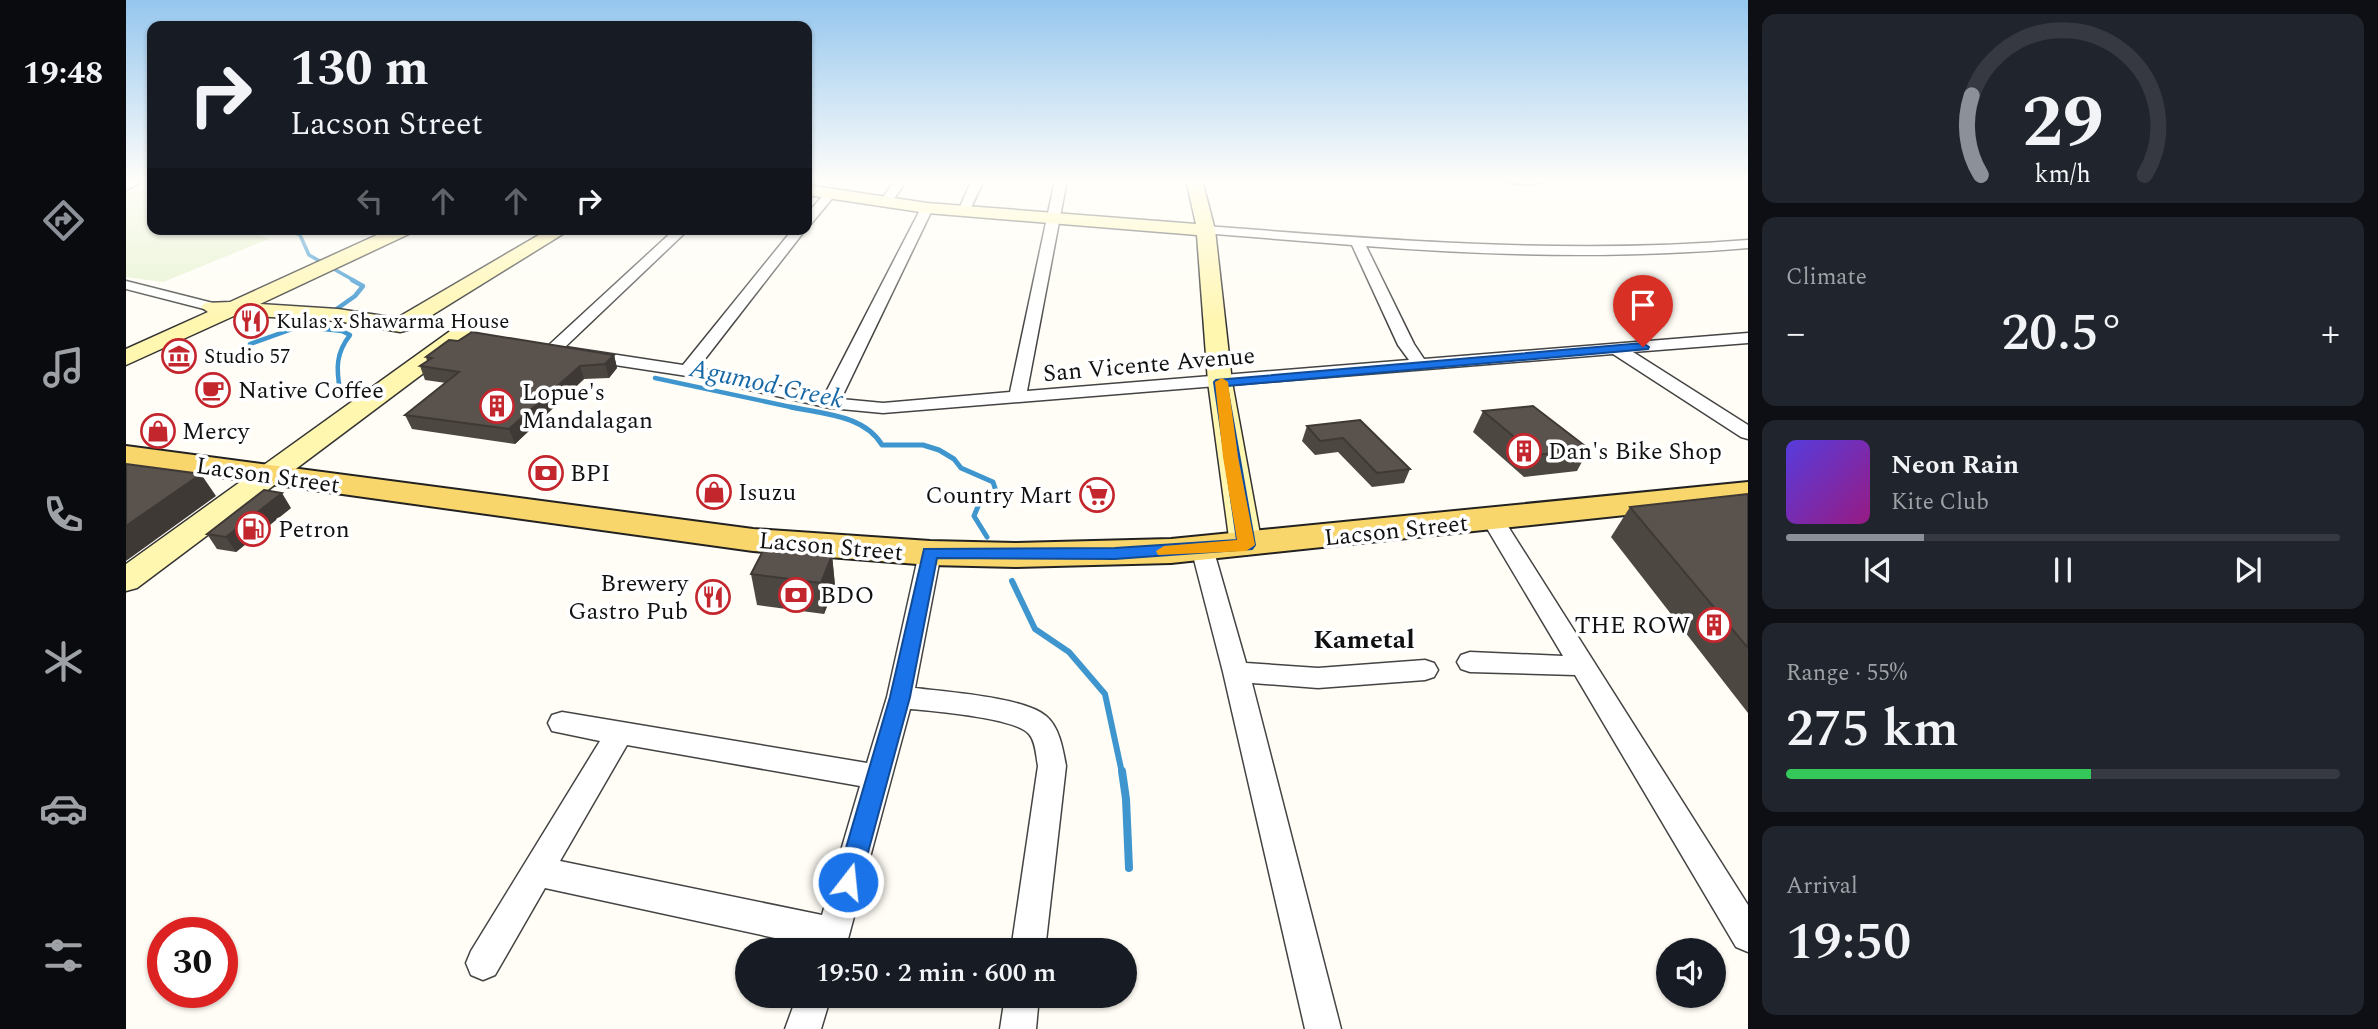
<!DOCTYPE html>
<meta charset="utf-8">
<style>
:root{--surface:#171b24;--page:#20242c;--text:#f1f3f6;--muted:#9ea1a6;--line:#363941;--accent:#8c9099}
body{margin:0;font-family:Spectral,serif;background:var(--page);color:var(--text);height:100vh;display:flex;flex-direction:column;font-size:26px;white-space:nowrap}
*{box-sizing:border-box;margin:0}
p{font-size:23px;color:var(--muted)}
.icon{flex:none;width:38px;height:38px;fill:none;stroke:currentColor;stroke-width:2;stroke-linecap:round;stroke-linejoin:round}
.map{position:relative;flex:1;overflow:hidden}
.details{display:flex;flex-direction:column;gap:14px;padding:14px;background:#0d0f14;width:630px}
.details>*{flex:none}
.guide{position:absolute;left:21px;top:21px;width:665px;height:214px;border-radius:14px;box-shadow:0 2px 5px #0004;background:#171b24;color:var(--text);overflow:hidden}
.controls{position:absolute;left:1530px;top:938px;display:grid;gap:14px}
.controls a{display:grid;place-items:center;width:70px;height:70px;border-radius:50%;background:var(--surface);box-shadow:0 2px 5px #0004;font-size:35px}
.speed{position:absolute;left:21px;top:917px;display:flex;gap:14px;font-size:35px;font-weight:700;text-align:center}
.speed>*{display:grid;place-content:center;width:91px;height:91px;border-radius:50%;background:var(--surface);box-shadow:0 2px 5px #0004;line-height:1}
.speed .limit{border:10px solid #d22;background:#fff;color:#111}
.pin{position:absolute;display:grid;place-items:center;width:60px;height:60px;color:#fff;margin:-72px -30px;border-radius:50% 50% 50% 0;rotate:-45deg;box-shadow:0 0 7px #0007}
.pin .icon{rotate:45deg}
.me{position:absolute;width:77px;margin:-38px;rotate:16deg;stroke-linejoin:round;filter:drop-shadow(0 0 5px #0008)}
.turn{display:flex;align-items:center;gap:24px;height:147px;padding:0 28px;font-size:32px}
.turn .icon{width:91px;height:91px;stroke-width:2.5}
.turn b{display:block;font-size:49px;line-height:60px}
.lanes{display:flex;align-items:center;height:66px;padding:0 28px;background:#0003;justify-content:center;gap:35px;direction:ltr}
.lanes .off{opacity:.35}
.big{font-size:52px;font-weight:600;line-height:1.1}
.details .widget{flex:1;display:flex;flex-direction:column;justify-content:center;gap:10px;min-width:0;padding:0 24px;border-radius:14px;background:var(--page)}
.details .dial{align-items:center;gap:0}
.dial svg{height:182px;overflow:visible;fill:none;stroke:var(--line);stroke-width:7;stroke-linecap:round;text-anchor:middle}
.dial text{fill:var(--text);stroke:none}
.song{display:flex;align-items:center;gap:21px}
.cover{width:84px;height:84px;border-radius:10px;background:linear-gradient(135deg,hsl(250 70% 55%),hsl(310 70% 35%))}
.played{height:7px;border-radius:4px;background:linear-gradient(90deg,var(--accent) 25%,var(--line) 25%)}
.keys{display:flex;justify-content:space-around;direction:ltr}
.heat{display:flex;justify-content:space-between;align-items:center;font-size:38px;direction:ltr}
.charge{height:10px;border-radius:5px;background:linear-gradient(90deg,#34c759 55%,var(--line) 0)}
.trip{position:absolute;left:609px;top:938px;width:402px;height:70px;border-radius:35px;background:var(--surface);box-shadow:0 2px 5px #0004;font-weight:600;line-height:70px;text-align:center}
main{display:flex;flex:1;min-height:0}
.tabs{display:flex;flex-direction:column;width:126px;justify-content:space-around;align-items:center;background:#090b0e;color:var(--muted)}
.tabs .icon{width:49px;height:49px}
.tabs .current{color:var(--accent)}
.tabs b{font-size:32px;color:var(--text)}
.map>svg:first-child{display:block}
</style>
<main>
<nav class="tabs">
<b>19:48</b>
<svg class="icon current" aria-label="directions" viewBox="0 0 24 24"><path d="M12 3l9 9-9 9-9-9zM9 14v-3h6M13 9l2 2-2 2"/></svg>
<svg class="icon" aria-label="music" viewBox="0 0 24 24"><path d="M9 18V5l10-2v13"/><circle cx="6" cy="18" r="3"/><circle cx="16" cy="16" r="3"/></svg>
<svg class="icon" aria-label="phone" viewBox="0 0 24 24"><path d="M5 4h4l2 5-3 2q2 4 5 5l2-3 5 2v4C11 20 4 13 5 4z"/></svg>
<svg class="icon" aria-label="climate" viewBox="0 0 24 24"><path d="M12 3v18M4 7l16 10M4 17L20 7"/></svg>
<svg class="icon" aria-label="car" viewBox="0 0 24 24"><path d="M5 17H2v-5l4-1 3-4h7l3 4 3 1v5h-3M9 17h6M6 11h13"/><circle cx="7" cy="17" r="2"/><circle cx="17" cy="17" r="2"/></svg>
<svg class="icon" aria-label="filters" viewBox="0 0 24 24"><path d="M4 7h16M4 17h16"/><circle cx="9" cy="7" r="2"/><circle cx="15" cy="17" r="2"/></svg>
</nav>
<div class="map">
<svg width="1622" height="1029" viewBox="0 0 1622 1029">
<rect width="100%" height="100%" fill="#fffdf5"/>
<path fill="#e6f2cf" d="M 14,187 L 26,191 L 26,229 L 118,229 L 143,239 L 37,282 L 0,277 L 0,193 Z"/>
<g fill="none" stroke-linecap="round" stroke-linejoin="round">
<path stroke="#3f96cf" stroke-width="3.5" d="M 159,229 L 174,235 L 183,255 L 229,281"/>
<g stroke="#3f96cf" stroke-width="4.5">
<path d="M 205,313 L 229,296 L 237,286 L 226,280"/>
<path d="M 179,327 L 216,331 L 224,335 C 210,353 210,368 214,390 L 228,395 L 245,390"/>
<path d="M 124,344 L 197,318"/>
<path d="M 529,378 L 674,409"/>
</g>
<path stroke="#3f96cf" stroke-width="5" d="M 665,407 C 697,414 738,415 756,445 L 797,445 L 813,450 L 828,459 L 835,468 L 867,482 L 870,491 L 853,504 L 848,516 L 861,537"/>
<path stroke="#3f96cf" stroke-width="6" d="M 886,581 L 909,629 L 943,652 L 979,694 L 996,773"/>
<path stroke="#3f96cf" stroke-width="8" d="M 996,771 L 1000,799 L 1003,868"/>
<g stroke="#444" stroke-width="3">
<g id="street">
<path d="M 5,180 L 20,180 L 0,190 L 0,183 Z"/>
<path d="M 769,180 L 781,180 L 763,206 L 755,206 L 753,203 Z"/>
<path d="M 846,180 L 858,180 L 842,214 L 834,214 L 832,211 Z"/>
<path d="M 929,180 L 941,180 L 901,391 L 1283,360 L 1272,345 L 1226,245 L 1076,233 L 1074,230 L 1080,226 C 1261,240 1440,255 1622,240 L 1622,248 C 1494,259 1368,256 1240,246 L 1288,344 L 1298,359 L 1622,333 L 1622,343 L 1507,352 L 1622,425 L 1622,439 L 1615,437 L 1487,354 L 757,413 L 704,408 L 561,376 L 430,356 L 422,351 L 424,344 L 549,229 L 563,229 L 439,347 L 557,365 L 667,229 L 680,229 L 572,368 L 698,396 L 795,208 L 801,204 L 807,208 L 715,399 L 757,403 L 884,392 Z"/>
<path d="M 1380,180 L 1421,180 C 1412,186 1389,186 1380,180 Z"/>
<path d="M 699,193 L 709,195 L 685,224 L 681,225 L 681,214 Z"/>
<path d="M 0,281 L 91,304 L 93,307 L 86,311 L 0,289 Z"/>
<path d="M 1367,513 L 1374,515 L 1378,520 L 1622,905 L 1622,952 L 1610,947 L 1449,675 L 1344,672 L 1335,669 L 1331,662 L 1335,655 L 1344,652 L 1437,656 L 1356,520 L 1360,515 Z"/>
<path d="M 1076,541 L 1084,543 L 1087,548 L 1120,663 L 1192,668 L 1299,660 L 1308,663 L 1312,670 L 1308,677 L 1299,680 L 1192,688 L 1126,683 L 1215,1029 L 1179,1029 L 1097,672 L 1065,548 L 1068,543 Z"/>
<path d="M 804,546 L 812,548 L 815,553 L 789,688 C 820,692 898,697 920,716 C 934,728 937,750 940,766 L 919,950 L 885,950 L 912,766 C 910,756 910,742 903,734 C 890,718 807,711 784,709 L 719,950 L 685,950 L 686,946 L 419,888 L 369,975 L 357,980 L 345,975 L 340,963 L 345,951 L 474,741 L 426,731 L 422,723 L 426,715 L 436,712 L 741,763 L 761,697 L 793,553 L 796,548 ZM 501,745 L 734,786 L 696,915 L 434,861 Z"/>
<path d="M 671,996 L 705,996 L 695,1029 L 659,1029 Z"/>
<path d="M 879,996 L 913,996 L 910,1029 L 874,1029 Z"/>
</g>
</g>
<g stroke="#333" stroke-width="3">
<g id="secondary">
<path d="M 1060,180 L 1076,180 L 1089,230 L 1106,382 L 1136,545 L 1131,552 L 1120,555 L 1109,552 L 1104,545 L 1082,382 L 1071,235 L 801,213 L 681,195 L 681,185 L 801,203 L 1070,224 Z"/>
<path d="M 264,229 L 288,229 L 285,233 L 134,304 L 212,309 L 271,318 L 423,229 L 445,229 L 282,330 L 274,332 L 212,321 L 110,315 L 0,365 L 0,349 L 82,312 L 75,307 L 79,303 L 104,302 Z"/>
<path d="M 335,327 L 343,329 L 346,334 L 343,339 L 11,588 L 0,591 L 0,564 L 327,329 Z"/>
</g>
</g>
<g stroke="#222" stroke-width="4">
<path id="primary" d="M 0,446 L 627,529 L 804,541 L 890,543 L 1045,539 L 1622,482 L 1622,502 L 1045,563 L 890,567 L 804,565 L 627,551 L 0,464 Z"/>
</g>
<use href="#street" fill="#fff" fill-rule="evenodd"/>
<use href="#secondary" fill="#fff6b0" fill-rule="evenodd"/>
<use href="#primary" fill="#f9d66b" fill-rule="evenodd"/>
</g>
<g fill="#4d4742">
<path d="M 488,355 L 491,368 L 483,378 L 458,379 L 389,444 L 286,429 L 279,415 L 320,383 L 299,380 L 294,366 L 301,361 L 300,357 Z"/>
<path d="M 1357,411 L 1463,449 L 1451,471 L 1398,477 L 1347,432 Z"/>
<path d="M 1234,420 L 1284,469 L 1278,483 L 1246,487 L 1212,452 L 1189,455 L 1176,441 L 1181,426 Z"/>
<path d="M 1622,494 L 1622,713 L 1485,537 L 1504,507 Z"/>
<path d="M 165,508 L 110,552 L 91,549 L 81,534 Z"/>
<path d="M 706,555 L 709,586 L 698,614 L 631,605 L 625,574 Z"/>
</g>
<g fill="#3f3936">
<path d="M 488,355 L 491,368 L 483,378 L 479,364 Z"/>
<path d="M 454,366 L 458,379 L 389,444 L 383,429 Z"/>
<path d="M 75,474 L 90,496 L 0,561 L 0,526 Z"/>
<path d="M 156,493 L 165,508 L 110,552 L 100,537 Z"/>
<path d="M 706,555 L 709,586 L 698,614 L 695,583 Z"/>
</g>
<g fill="#5a524d" stroke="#3f3936" stroke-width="2">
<path d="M 346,332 L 488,355 L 479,364 L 454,366 L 383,429 L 279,415 L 333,372 L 294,366 L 306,358 L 300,357 L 323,340 L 332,341 Z"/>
<path d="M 1407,406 L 1463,449 L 1410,455 L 1357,411 Z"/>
<path d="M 1234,420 L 1284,469 L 1251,473 L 1217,438 L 1194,441 L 1181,426 Z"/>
<path d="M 0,464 L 75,474 L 0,526 Z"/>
<path d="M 138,490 L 156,493 L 100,537 L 81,534 Z"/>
<path d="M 1622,494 L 1622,648 L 1504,507 Z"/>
<path d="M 639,547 L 706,555 L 695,583 L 625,574 Z"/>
</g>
<linearGradient id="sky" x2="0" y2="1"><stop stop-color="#95c6ee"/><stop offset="0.56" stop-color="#fffefa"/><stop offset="1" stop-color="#fffefa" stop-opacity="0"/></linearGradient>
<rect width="1622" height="324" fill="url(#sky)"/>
<path fill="#1a73e8" stroke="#114b97" stroke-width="2" d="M 1517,343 L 1523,347 L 1522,349 L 1101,386 L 1129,545 L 1126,549 L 989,559 L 811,558 L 784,697 L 734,882 L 731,890 L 722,893 L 714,890 L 710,882 L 764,697 L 798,549 L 989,548 L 1111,540 L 1088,382 L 1090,380 Z"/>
<path fill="#f59e0b" d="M 1096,378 L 1102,382 L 1112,457 L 1129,545 L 1120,551 L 1032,555 L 1030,551 L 1038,546 L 1111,540 L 1097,457 L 1089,382 Z"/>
<defs>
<g id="restaurant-ring" transform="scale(1.75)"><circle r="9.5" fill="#fff" stroke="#c4262e" stroke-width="1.5"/><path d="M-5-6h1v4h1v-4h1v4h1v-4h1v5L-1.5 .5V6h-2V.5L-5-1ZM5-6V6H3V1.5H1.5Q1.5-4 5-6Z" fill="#c4262e"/></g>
<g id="museum-ring" transform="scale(1.75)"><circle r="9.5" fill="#fff" stroke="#c4262e" stroke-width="1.5"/><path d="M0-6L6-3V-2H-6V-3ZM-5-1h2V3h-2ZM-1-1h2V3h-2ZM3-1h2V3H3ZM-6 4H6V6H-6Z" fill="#c4262e"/></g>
<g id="cafe-ring" transform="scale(1.75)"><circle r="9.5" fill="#fff" stroke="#c4262e" stroke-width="1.5"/><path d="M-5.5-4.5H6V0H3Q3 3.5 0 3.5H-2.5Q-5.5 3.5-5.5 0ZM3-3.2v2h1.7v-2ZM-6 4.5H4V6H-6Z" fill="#c4262e"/></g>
<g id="building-ring" transform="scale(1.75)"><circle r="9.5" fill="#fff" stroke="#c4262e" stroke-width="1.5"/><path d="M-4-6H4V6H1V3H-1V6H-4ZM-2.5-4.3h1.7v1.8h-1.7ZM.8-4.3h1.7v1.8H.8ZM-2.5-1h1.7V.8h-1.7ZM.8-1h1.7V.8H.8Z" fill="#c4262e"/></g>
<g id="shop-ring" transform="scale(1.75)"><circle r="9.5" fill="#fff" stroke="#c4262e" stroke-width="1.5"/><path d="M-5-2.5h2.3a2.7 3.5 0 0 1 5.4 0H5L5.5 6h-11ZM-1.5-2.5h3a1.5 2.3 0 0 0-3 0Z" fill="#c4262e"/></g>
<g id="bank-ring" transform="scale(1.75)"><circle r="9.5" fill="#fff" stroke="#c4262e" stroke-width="1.5"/><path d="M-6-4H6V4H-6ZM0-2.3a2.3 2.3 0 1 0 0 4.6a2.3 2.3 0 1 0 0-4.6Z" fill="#c4262e"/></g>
<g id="supermarket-ring" transform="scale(1.75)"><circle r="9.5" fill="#fff" stroke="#c4262e" stroke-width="1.5"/><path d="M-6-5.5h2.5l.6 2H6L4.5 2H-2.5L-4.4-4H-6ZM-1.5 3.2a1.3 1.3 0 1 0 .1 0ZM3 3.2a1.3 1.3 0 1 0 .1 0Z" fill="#c4262e"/></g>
<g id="fuel-ring" transform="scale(1.75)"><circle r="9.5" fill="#fff" stroke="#c4262e" stroke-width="1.5"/><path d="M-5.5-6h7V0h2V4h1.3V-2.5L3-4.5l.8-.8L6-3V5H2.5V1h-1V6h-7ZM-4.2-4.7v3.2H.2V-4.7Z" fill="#c4262e"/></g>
</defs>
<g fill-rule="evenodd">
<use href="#restaurant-ring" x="125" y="321"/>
<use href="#museum-ring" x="53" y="356"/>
<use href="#cafe-ring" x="87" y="390"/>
<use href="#building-ring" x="371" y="406"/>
<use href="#shop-ring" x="32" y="431"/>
<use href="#building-ring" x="1398" y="451"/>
<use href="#bank-ring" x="420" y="473"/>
<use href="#shop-ring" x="588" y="492"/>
<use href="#supermarket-ring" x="971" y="495"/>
<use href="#fuel-ring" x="127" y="529"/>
<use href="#bank-ring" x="670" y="595"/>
<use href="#restaurant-ring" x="587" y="597"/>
<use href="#building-ring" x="1588" y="625"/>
</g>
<g text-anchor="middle" stroke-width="7" stroke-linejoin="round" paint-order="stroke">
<g font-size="21" fill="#111" stroke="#fff" text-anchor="start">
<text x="150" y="328">Kulas x Shawarma House</text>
<text x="78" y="363">Studio 57</text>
</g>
<g font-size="24" fill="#111" stroke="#fff">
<text transform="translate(1023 364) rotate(-5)" y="8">San Vicente Avenue</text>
<text transform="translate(142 475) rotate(8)" y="8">Lacson Street</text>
<text transform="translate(1270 530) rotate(-6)" y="8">Lacson Street</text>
<text transform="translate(705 546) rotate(5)" y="8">Lacson Street</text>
</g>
<g font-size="24" fill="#111" stroke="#fff" text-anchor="start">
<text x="112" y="398">Native Coffee</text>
<text x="396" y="400">Lopue's<tspan x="396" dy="28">Mandalagan</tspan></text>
<text x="56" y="439">Mercy</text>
<text x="1422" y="459">Dan's Bike Shop</text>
<text x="444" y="481">BPI</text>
<text x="612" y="500">Isuzu</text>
<text x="946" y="503" text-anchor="end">Country Mart</text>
<text x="152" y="537">Petron</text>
<text x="562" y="591" text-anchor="end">Brewery<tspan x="562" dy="28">Gastro Pub</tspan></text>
<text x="694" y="603">BDO</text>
<text x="1564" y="633" text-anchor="end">THE ROW</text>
</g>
<g font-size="26" font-style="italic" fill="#1768a6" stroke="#fff">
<text transform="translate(641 383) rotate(12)" y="9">Agumod Creek</text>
</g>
<g font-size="26" font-weight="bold" fill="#111" stroke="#fff">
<text x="1238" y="648">Kametal</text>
</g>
</g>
</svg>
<div class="controls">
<a><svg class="icon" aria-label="sound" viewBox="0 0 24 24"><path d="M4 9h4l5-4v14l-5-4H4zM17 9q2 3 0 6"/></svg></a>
</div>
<div class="speed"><div class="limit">30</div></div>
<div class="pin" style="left:1517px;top:347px;background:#d93025"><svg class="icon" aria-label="arrive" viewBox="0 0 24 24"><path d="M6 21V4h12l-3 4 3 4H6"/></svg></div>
<svg class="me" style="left:722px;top:882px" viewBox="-20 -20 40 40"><circle r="17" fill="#1a73e8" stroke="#fff" stroke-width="3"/><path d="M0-11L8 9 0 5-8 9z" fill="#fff"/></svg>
<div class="trip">19:50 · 2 min · 600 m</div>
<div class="guide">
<div class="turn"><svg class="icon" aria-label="right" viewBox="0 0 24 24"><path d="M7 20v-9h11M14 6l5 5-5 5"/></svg><div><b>130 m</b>Lacson Street</div></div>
<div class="lanes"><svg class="icon off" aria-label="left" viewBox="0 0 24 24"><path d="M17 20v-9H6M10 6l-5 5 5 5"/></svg><svg class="icon off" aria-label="ahead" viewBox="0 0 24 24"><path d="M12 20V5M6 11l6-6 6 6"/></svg><svg class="icon off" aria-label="ahead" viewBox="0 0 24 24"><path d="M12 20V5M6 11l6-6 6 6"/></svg><svg class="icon" aria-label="right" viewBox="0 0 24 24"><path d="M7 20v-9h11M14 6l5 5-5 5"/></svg></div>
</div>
</div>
<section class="details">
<div class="widget dial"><svg viewBox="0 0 100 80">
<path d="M14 69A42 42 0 1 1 86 69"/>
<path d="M14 69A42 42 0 0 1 10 34" stroke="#8c9099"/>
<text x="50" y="56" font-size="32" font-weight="700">29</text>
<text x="50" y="72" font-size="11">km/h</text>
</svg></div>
<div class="widget"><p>Climate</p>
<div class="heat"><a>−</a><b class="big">20.5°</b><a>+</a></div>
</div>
<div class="widget">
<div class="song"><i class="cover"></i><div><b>Neon Rain</b><p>Kite Club</p></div></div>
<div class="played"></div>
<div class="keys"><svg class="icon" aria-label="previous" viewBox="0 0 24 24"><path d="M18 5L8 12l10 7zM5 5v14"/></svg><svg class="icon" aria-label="pause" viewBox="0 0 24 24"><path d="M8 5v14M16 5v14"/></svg><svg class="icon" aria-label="next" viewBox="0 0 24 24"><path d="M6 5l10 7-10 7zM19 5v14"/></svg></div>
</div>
<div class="widget"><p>Range · 55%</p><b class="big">275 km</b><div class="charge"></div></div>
<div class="widget"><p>Arrival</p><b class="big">19:50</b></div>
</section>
</main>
